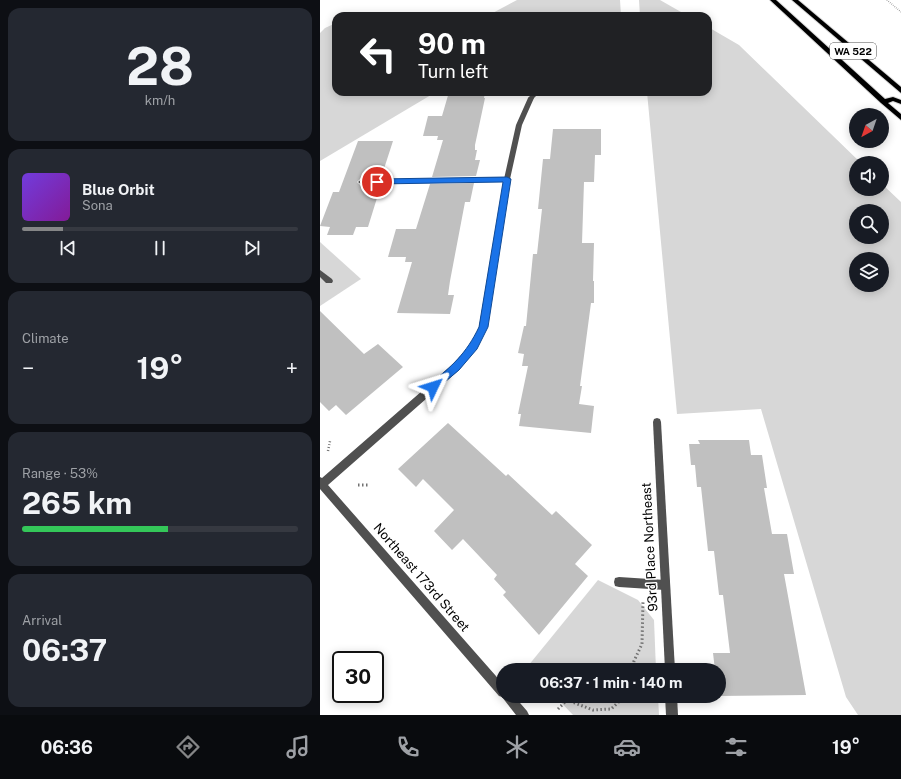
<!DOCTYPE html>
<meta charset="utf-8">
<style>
:root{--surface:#171b24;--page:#242831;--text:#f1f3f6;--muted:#9ea1a6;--line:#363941;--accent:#858687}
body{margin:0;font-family:"Public Sans",sans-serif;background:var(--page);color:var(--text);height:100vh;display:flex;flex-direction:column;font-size:15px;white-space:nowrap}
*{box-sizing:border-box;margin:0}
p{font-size:13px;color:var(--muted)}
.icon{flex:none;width:22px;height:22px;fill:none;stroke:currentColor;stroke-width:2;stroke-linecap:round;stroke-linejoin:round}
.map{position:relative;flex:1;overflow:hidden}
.drawer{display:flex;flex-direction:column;gap:8px;padding:8px;background:#0d0f14;width:320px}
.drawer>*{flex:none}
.top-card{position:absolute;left:12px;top:12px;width:380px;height:84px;border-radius:12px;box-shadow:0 2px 10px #0003;background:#202124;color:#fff;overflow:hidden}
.needle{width:26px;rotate:220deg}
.tools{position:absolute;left:529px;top:108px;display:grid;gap:8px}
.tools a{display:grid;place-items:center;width:40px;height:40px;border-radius:50%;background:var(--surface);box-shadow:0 2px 10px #0003;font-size:20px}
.speed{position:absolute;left:12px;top:651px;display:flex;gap:8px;font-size:20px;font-weight:700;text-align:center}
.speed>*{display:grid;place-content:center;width:52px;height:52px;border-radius:50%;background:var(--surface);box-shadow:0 2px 10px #0003;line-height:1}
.speed .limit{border:2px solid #111;border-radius:6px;background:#fff;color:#111}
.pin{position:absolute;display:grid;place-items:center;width:34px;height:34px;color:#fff;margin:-17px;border:2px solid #fff;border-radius:50%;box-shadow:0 1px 4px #0007}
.me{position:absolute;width:44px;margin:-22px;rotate:49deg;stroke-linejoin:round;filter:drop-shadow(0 0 3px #0008)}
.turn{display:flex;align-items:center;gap:14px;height:84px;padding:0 20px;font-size:18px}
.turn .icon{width:52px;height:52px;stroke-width:2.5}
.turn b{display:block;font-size:28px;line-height:34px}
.big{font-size:30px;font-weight:700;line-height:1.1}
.drawer .card{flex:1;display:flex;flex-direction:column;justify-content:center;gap:6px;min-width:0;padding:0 14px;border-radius:12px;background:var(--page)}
.drawer .dial{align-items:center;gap:0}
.dial b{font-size:52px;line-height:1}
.song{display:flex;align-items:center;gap:12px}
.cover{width:48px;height:48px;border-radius:6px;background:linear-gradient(135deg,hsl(260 70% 55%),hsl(290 70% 35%))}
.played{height:4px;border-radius:2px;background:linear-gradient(90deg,var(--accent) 15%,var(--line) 15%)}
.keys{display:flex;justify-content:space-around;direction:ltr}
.heat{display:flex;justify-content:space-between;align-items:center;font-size:22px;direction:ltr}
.charge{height:6px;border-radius:3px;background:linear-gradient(90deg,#34c759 53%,var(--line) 0)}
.trip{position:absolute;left:176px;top:663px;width:230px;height:40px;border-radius:20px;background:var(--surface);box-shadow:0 2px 10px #0003;font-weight:700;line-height:40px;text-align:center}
.tabs{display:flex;height:64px;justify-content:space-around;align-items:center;background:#090b0e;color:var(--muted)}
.tabs .icon{width:28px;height:28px}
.tabs .on{color:var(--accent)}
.tabs b{font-size:18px;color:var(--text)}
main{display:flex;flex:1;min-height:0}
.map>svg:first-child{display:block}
</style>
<main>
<section class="drawer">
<div class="card dial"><b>28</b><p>km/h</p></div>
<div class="card">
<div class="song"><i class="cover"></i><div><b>Blue Orbit</b><p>Sona</p></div></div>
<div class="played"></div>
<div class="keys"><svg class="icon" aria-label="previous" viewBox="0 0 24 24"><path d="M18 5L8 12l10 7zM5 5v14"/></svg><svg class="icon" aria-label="pause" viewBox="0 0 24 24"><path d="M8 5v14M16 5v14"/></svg><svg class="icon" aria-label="next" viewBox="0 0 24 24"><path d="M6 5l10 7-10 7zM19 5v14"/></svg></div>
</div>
<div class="card"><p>Climate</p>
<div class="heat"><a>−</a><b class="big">19°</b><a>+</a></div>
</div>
<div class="card"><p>Range · 53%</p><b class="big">265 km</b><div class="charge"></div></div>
<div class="card"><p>Arrival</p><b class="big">06:37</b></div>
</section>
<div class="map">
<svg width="581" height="715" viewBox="0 0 581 715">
<rect width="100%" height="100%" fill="#fff"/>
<g fill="#d7d7d7" fill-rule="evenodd">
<path d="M 197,0 L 300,0 L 301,16 L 167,16 Z"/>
<path d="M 319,0 L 340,0 L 368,16 L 320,16 Z"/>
<path d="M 16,23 L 16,92 L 116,92 L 0,161 L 0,33 L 5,28 Z"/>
<path d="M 388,27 L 419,45 L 541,163 L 536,163 L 536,189 L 562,189 L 562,184 L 581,202 L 581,715 L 538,715 L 526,697 L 441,409 L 357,414 L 327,92 L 388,92 ZM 536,211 L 562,211 L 562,237 L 536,237 ZM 536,259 L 562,259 L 562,285 L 536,285 Z"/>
<path d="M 0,242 L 41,279 L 0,306 Z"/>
<path d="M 278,580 L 318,600 L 334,620 L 336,670 L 212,670 L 208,666 Z"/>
<path d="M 235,696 L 338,696 L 339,715 L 253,715 Z"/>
</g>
<g fill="#c0c0c0">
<path d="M 129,92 L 165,92 L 164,98 L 165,98 L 155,145 L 155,150 L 157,150 L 155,160 L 160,160 L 156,176 L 112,177 L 123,140 L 117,140 L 118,136 L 103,136 L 108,116 L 122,116 Z"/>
<path d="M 233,129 L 281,129 L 281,155 L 275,155 L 274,182 L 264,182 L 262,243 L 274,243 L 273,281 L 274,281 L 274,303 L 271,303 L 260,386 L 262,386 L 259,404 L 274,406 L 271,433 L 199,426 L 201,414 L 198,414 L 208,366 L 202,366 L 204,354 L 198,353 L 204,326 L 206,326 L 213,254 L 217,254 L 222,209 L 218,209 L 223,159 L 230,159 Z"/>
<path d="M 38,141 L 73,141 L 61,178 L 41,178 L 37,182 L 41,186 L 59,185 L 55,198 L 57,198 L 48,227 L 36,227 L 33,235 L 7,235 L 10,227 L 0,226 L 13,192 L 19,192 Z"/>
<path d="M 154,183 L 150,202 L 145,202 L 130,281 L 128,295 L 134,295 L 130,314 L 77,313 L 92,262 L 85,262 L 86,257 L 68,257 L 76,229 L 96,229 L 110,184 Z"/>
<path d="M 0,311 L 44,354 L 58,344 L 83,367 L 26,415 L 16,405 L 9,411 L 0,402 Z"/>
<path d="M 128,423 L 186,476 L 188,474 L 232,515 L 236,511 L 272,545 L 255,564 L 268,576 L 219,635 L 183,595 L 186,592 L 174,579 L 177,575 L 143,539 L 132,550 L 114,531 L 134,510 L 103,479 L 96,487 L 78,469 Z"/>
<path d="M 378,440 L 429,440 L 431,455 L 442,455 L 447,488 L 444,488 L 452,534 L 467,534 L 474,574 L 464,574 L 486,695 L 398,696 L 399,670 L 395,670 L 393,653 L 410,653 L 403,595 L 399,595 L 394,551 L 388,551 L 381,487 L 377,487 L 375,465 L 371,465 L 369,444 L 380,444 Z"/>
</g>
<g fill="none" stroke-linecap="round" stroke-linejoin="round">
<g stroke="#dbdbdb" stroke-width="2">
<g id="primary">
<path d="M 450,0 L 456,0 L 565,99 L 573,97 L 581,100 L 581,104 L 573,101 L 568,103 L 581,114 L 581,120 L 561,103 Z"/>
<path d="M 472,0 L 478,0 L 581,87 L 581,93 Z"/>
</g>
</g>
<path stroke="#727272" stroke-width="1.5" stroke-dasharray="0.5 1.5" stroke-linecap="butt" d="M 567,0 L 581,12"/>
<path stroke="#727272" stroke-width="2.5" stroke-dasharray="1 2" stroke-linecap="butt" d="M 8,451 L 10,441"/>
<g stroke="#727272" stroke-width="3" stroke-dasharray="1.5 2.5" stroke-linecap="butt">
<path d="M 38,485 L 49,485"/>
<path d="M 313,670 L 314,661 L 322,644 L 323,601"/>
<path d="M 238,709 L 247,700 L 273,710 L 291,709 L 305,696"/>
</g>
<g fill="#505050" fill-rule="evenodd">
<path d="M 214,92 L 220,92 L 213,99 L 209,99 L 208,98 Z"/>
<path d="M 187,177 L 190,179 L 187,181 L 41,184 L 38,182 L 41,180 Z"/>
<path d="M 0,270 L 12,279 L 13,281 L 12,283 L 6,283 L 0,277 Z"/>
<path d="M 299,577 L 345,580 L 349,581 L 350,585 L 349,589 L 345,590 L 299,587 L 295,586 L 294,582 L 295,578 Z"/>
</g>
<g fill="#505050" fill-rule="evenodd">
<path d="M 211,96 L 214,98 L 202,125 L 190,179 L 167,327 L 157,348 L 139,370 L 8,485 L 183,684 L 183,696 L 194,696 L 207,711 L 209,715 L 196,715 L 182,697 L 179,696 L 0,489 L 0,477 L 2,478 L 133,364 L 151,344 L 159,327 L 184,179 L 196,125 L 208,98 Z"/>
<path d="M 337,418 L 340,419 L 341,422 L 355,670 L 345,670 L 333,422 L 334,419 Z"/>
<path d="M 345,696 L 357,696 L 358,715 L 346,715 Z"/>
</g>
<use href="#primary" fill="#000" fill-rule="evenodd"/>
</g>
<path fill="#1a73e8" stroke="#114b97" d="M 187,177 L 191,179 L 168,327 L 157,349 L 139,370 L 113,392 L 110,390 L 108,387 L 110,384 C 132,366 146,354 159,327 L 183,182 L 57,184 L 54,182 L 57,179 Z"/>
<g text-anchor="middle" stroke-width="3" stroke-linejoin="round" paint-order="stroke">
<rect fill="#fff" stroke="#4c4c4c" stroke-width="1" x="510" y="43" width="46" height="16" rx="3"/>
<g font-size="10" font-weight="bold" fill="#000">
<text x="533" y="55">WA 522</text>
</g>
<g font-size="13" fill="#000" stroke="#fff">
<text transform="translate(329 547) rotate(-93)" y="5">93rd Place Northeast</text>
<text transform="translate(102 577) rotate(49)" y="5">Northeast 173rd Street</text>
</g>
</g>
</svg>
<div class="tools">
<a><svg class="needle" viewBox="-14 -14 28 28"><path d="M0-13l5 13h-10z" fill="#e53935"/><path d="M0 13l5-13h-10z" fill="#9ea1a6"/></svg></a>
<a><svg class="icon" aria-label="sound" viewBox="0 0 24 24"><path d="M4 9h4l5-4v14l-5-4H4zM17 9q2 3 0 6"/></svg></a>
<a><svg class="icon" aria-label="search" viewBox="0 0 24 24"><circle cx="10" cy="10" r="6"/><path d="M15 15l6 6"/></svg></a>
<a><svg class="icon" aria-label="layers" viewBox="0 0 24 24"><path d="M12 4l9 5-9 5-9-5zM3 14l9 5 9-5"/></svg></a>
</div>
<div class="speed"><div class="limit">30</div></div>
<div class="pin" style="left:57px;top:182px;background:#d93025"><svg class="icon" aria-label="arrive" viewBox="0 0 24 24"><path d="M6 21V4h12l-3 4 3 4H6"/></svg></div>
<svg class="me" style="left:113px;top:387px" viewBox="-20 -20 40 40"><path d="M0-17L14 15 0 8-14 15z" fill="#1a73e8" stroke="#fff" stroke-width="4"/></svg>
<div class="trip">06:37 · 1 min · 140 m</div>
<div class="top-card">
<div class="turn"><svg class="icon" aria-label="left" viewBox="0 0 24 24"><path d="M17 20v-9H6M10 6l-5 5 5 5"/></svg><div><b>90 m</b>Turn left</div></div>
</div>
</div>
</main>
<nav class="tabs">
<b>06:36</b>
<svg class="icon on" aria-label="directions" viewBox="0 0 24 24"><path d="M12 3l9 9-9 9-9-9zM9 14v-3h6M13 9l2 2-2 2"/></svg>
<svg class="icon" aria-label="music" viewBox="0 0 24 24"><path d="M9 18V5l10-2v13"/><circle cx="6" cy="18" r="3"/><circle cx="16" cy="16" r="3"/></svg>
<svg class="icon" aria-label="phone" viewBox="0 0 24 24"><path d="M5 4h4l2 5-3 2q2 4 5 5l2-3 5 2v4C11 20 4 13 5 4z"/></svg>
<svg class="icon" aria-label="climate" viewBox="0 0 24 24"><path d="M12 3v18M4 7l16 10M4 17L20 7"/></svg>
<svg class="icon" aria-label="car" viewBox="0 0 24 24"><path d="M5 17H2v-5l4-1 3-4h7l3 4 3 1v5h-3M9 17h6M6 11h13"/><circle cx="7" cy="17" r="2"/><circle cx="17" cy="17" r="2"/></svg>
<svg class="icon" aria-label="filters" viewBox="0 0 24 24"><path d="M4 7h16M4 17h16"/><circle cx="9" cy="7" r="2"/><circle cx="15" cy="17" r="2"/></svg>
<b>19°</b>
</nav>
